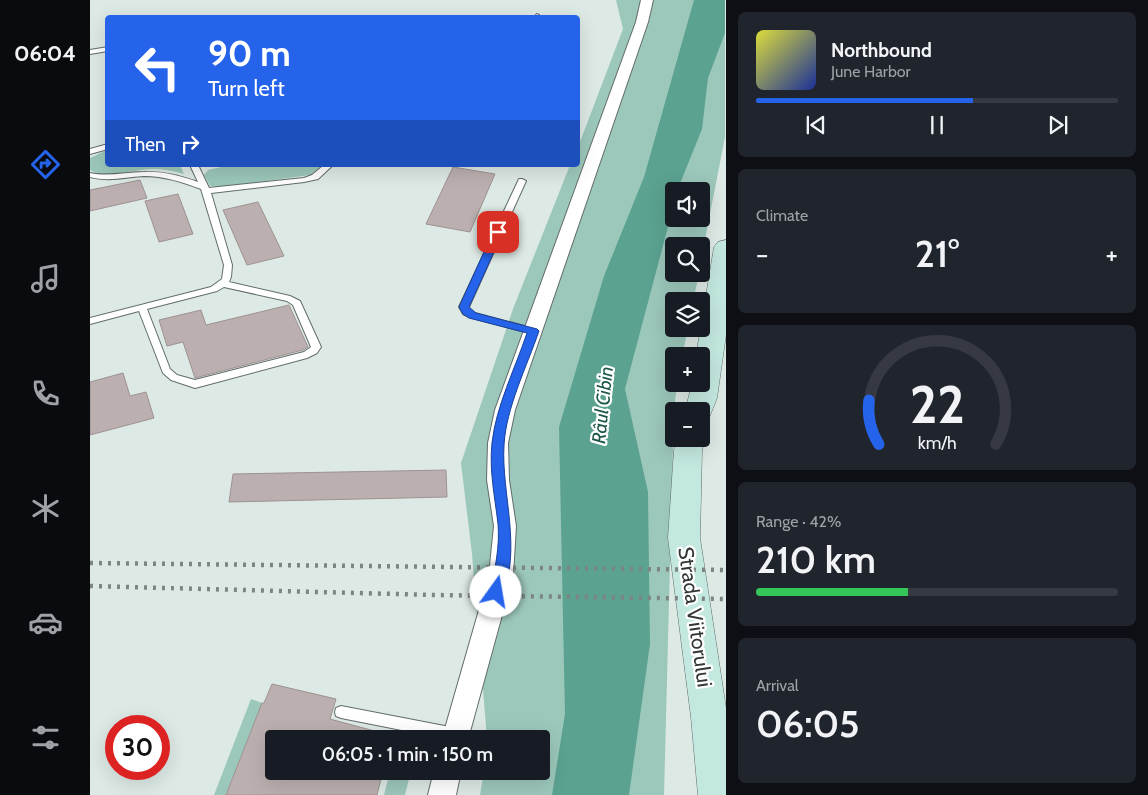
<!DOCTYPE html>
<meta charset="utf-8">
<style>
:root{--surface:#171b24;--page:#20242c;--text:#f1f3f6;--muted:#9ea1a6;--line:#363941;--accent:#2563eb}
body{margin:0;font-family:Cabin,sans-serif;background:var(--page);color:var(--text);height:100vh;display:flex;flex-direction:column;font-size:19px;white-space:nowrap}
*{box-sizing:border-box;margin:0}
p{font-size:16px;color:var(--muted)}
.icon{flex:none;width:28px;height:28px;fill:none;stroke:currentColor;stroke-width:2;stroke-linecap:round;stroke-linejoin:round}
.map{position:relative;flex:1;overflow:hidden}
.details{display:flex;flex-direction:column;gap:12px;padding:12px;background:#0d0f14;width:422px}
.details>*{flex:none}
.banner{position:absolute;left:15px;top:15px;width:475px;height:152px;border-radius:5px;box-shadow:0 5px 20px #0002;background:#2563eb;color:#fff;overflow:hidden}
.buttons{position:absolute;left:575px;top:182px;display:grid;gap:10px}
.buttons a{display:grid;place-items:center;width:45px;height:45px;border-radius:5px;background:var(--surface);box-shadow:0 5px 20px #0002;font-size:25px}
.speed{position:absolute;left:15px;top:715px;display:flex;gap:10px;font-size:25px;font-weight:700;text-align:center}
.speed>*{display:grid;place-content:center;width:65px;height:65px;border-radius:50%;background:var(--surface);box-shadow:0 5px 20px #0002;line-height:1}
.speed .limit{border:8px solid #d22;background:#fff;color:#111}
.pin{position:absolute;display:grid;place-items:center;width:42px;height:42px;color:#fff;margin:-21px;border-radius:10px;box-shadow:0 2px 8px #0006}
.me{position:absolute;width:55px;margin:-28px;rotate:13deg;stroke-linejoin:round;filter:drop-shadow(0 0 4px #0008)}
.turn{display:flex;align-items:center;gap:18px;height:105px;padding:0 20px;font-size:22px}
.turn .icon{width:65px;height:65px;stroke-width:2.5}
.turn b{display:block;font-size:35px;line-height:42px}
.then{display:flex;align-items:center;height:48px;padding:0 20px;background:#0003;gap:10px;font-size:19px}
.big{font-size:38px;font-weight:600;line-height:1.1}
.details .widget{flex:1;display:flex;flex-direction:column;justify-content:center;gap:8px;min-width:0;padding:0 18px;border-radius:8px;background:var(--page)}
.details .dial{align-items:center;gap:0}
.dial svg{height:130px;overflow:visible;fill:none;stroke:var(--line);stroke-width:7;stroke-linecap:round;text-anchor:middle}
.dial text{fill:var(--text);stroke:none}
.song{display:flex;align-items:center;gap:15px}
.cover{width:60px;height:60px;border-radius:8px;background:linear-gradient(135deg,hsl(60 70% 55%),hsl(230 70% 35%))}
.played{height:5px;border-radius:2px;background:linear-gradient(90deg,var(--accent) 60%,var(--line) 60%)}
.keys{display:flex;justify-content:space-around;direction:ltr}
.heat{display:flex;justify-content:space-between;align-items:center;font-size:28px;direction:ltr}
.charge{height:8px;border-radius:4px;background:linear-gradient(90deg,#34c759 42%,var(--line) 0)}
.trip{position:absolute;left:175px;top:730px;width:285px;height:50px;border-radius:5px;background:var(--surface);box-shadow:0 5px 20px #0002;font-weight:600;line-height:50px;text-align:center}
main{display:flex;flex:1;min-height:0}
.dock{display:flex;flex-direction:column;width:90px;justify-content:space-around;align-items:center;background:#090b0e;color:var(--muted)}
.dock .icon{width:35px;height:35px}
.dock .active{color:var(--accent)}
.dock b{font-size:22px;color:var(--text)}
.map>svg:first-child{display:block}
</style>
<main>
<nav class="dock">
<b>06:04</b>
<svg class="icon active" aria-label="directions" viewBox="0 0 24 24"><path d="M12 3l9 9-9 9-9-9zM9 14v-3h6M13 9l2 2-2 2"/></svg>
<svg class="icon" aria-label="music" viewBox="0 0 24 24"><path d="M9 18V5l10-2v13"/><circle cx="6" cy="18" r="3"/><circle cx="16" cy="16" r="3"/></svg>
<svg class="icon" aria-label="phone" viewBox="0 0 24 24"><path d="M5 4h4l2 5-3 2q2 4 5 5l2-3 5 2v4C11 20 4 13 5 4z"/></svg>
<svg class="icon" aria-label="climate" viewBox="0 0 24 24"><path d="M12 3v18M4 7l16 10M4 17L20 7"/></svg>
<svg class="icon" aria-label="car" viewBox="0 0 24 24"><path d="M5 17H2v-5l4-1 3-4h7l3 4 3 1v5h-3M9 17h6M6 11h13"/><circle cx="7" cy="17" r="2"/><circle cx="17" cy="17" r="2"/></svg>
<svg class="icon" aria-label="filters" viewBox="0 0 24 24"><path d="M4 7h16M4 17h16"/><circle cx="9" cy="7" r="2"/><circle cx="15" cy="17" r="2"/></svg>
</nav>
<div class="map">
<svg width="636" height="795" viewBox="0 0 636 795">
<rect width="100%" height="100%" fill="#dde9e5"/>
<g fill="#9cc7bb" fill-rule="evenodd">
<path d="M 526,0 L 635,0 L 635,137 L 611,260 L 611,246 L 584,246 L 584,274 L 609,274 L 603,301 L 584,301 L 584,329 L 598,329 L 592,356 L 584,356 L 584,384 L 587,384 L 584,411 L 574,795 L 390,795 L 394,771 L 451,771 L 451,739 L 397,739 L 382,554 L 371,463 L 423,309 L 480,165 L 488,165 L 488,147 L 533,29 ZM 584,191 L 611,191 L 611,219 L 584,219 Z"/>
<path d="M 17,150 L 18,165 L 90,165 L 94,174 C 84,171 74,169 63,169 C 46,169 14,179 0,170 L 0,158 Z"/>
<path d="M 140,165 L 233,165 L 220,175 L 132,187 L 120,186 L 114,175 L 118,170 Z"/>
<path d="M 161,699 L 172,703 L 136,795 L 124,795 Z"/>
<path d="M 300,771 L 321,771 L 315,795 L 294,795 Z"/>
</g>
<path fill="#5ba290" d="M 604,0 L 635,0 L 635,33 L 618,78 L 612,129 L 587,191 L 584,191 L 584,204 L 535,389 L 558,492 L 560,644 L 539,795 L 462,795 L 475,714 L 469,427 L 514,276 L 554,177 Z"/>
<g fill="#bbafaf" stroke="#9d9291">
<path d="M 363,167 L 405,174 L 380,232 L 336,224 Z"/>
<path d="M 50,180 L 57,198 L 0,211 L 0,190 Z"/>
<path d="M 88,194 L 103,234 L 69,242 L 55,201 Z"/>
<path d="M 168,202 L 194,256 L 157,265 L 133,210 Z"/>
<path d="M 199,305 L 218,347 L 213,350 L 105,378 L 93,342 L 77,346 L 69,320 L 111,310 L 116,325 Z"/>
<path d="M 33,373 L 40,396 L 56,392 L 64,418 L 0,435 L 0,382 Z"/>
<path d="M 356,470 L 357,497 L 139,502 L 143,474 Z"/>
<path d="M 182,684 L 246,699 L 240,719 L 303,736 L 303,739 L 184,739 L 184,771 L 293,771 L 287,795 L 136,795 L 172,703 L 174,703 Z"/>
</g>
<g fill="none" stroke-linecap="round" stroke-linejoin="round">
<g stroke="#626c69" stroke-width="2">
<g id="lane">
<path d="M 447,14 L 449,15 L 449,18 L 443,18 Z"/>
<path d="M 18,47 L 18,51 L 0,54 L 0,50 Z"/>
<path d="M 18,144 L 18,149 L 0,154 L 0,149 Z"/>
<path d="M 100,165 L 108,165 L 119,188 L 214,178 L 222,175 L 234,165 L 243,165 L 228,179 L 214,182 L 121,193 L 142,265 L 141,277 L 139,282 L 200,296 L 210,301 L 231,347 L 227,353 L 217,358 L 105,388 L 81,380 L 73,373 L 49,311 L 0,324 L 0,318 L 121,287 L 132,279 L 134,265 L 111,189 C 92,182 74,176 54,176 C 36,177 18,182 0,177 L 0,173 C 18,177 36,172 54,172 C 73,171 90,176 108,182 ZM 134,287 L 197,301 L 203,305 L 221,347 L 214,352 L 105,380 L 87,375 L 80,369 L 57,309 L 127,291 Z"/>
<path d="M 429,179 L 432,179 L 436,181 L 379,307 L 380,310 L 385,313 L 446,329 L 448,331 L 446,333 L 443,334 L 379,317 L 373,314 L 369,307 Z"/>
<path d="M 251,706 L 365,728 L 370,729 L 372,734 L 369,739 L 357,739 L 251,718 L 246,716 L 245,712 L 246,708 Z"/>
</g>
</g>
<g stroke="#626c69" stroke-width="2">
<g id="street">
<path d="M 551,0 L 563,0 L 558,22 L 425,410 L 418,443 L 419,480 L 426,526 L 423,575 L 378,739 L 352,739 L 399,575 L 404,526 L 397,480 L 398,443 L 405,410 L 546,22 Z"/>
<path d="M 344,771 L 371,771 L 366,795 L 338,795 Z"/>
</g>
</g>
<g stroke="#626c69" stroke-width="1">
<g id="secondary">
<path d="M 636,240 L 636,335 L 627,398 L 619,418 L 611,421 L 611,411 L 595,411 L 602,384 L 611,384 L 611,356 L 606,356 L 624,247 L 628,242 Z"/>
<path d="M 611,432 L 615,439 L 612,450 L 610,538 L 636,708 L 636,795 L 608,795 L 601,717 L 578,538 L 584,450 L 587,439 L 611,439 Z"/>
</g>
</g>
<use href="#lane" fill="#fff" fill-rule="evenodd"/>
<use href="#street" fill="#fff" fill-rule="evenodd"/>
<use href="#secondary" fill="#c3e8e0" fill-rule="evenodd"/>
<g stroke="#7d8582" stroke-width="4.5" stroke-dasharray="3 6" stroke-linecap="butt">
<path d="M 0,563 L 636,570"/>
<path d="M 0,586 L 343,595 L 636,599"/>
</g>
</g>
<path fill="#2563eb" stroke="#184099" d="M 408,229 L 413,232 L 379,307 L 386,313 L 447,329 L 449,331 C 437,366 416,408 414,445 C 411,493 433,551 411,597 L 406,598 L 401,597 L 399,592 C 405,572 410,546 408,524 C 405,497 399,471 402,443 C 406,406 425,369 437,333 L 379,318 L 373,314 L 369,307 L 403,232 Z"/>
<g text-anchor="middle" stroke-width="4.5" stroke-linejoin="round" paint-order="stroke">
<g font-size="19" font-style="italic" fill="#1c574a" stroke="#fff">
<text transform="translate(512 405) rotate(-84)" y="7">Râul Cibin</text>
</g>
<g font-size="21" fill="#333836" stroke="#fff">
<text transform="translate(605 617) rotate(82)" y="7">Strada Viitorului</text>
</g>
</g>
</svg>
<div class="buttons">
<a><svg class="icon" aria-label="sound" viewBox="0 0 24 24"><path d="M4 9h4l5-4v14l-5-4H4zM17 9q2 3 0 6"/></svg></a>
<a><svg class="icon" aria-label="search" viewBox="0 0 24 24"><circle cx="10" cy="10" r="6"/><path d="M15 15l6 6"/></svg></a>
<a><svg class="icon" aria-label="layers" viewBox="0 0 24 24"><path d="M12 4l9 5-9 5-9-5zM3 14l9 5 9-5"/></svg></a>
<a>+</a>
<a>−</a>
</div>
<div class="speed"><div class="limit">30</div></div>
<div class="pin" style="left:408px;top:232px;background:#d93025"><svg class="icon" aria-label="arrive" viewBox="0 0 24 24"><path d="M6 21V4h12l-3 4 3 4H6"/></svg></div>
<svg class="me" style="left:406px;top:592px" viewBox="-20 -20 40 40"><circle r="19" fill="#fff"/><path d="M0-13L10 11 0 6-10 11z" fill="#2563eb"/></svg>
<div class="trip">06:05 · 1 min · 150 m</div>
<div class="banner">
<div class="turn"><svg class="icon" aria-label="left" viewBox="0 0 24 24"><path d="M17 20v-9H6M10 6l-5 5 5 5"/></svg><div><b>90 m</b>Turn left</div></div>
<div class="then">Then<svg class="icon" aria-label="right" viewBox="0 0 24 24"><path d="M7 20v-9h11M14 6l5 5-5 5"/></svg></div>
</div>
</div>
<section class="details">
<div class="widget">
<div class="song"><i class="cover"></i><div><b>Northbound</b><p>June Harbor</p></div></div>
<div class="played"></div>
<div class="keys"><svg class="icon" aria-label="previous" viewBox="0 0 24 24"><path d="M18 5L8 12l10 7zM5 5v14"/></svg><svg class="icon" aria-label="pause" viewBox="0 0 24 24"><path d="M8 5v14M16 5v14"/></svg><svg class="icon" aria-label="next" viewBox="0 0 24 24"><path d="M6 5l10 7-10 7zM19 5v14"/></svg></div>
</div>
<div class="widget"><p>Climate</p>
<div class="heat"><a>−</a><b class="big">21°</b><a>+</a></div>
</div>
<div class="widget dial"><svg viewBox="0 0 100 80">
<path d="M14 69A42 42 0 1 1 86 69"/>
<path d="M14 69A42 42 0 0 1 8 42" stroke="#2563eb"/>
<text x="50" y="56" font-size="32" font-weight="700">22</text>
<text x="50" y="72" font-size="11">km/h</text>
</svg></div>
<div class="widget"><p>Range · 42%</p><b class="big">210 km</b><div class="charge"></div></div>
<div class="widget"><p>Arrival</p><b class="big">06:05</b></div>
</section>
</main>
